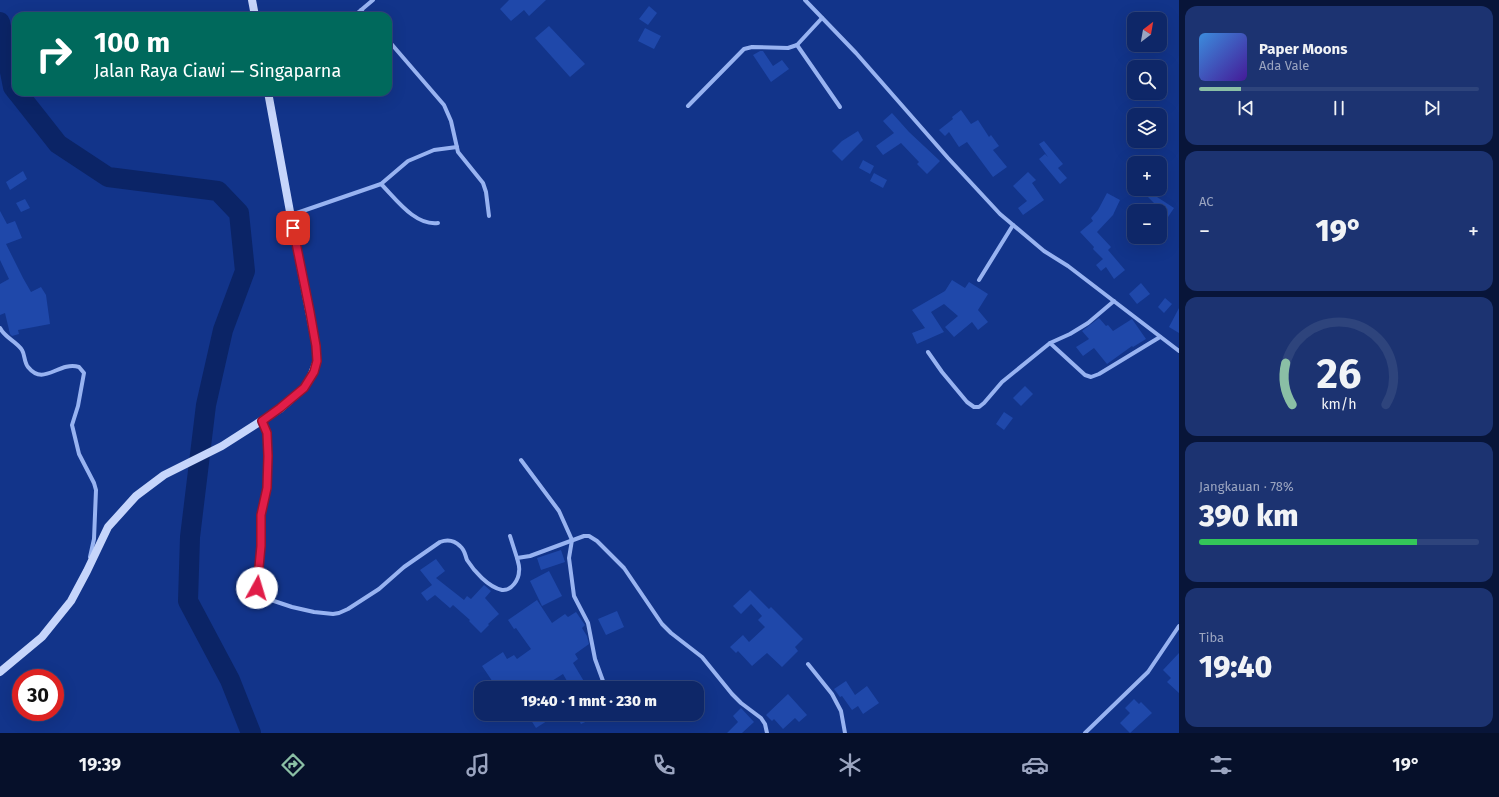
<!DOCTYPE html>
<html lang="id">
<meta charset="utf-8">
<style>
:root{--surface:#0e2768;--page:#1c3371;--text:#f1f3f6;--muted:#9ba5c0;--line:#2e447c;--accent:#8abfa5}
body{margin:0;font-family:"Fira Sans",sans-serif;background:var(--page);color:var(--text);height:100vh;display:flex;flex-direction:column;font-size:15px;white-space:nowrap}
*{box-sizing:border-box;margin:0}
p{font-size:13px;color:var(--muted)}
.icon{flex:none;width:22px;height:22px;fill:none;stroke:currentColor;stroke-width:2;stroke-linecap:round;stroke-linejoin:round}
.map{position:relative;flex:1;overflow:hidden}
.drawer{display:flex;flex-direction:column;gap:6px;padding:6px;background:#081539;width:320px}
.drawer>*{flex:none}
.top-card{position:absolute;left:12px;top:12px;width:380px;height:84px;border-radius:12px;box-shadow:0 4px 16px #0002,0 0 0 1px var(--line);background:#00695c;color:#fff;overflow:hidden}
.needle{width:26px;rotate:31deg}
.buttons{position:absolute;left:1127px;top:12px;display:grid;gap:8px}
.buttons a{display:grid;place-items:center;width:40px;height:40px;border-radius:8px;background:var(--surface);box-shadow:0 4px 16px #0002,0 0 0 1px var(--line);font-size:20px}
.speed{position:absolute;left:12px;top:669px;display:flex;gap:8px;font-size:20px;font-weight:700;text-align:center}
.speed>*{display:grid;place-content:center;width:52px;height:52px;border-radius:50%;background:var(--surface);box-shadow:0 4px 16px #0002,0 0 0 1px var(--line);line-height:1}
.speed .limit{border:6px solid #d22;background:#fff;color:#111}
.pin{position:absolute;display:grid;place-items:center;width:34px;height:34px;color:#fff;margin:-17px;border-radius:8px;box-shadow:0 2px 6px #0006}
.me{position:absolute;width:44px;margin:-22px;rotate:6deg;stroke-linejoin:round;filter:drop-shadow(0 0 3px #0008)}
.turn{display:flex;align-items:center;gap:14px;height:84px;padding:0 16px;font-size:18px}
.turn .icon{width:52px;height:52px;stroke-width:2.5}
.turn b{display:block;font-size:28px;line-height:34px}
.big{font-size:30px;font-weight:800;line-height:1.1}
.drawer .tile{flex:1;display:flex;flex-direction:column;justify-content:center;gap:6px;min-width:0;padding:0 14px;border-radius:12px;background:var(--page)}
.drawer .dial{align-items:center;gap:0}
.dial svg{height:104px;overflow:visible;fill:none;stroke:var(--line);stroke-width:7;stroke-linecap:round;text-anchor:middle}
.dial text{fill:var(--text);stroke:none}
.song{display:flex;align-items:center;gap:12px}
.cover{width:48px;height:48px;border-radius:6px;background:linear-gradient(135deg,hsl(210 70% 55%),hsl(260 70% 35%))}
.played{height:4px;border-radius:2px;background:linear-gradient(90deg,var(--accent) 15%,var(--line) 15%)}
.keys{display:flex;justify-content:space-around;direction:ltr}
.heat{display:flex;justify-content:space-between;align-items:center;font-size:22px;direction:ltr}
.charge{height:6px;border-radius:3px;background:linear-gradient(90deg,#34c759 78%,var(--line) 0)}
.trip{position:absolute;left:474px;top:681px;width:230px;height:40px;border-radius:12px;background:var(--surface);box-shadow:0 4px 16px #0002,0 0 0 1px var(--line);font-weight:800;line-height:40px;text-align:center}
.dock{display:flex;height:64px;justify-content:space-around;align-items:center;background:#06102a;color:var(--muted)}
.dock .icon{width:28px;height:28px}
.dock .active{color:var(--accent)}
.dock b{font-size:18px;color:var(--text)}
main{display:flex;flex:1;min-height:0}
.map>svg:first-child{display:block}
</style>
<main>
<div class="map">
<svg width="1179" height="733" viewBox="0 0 1179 733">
<rect width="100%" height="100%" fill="#12348a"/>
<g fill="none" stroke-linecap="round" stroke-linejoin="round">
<g stroke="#0b2466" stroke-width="20">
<path d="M 0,22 L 13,87 L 16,91"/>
<path d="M 17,92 L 58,144 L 108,177 L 218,191 L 239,213 L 245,271 L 223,330 L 206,405 L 190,537 L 188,601 L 230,680 L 251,733"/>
</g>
</g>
<g fill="#1f48aa">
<path d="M 509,0 L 546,0 L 529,16 L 524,10 L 511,21 L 500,9 Z"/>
<path d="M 649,6 L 657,13 L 648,25 L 639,19 Z"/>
<path d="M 549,26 L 585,64 L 570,77 L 535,38 Z"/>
<path d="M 645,28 L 661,36 L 654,49 L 638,41 Z"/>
<path d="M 760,51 L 763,51 L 773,66 L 782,60 L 789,69 L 771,82 L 753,55 Z"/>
<path d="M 961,110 L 971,124 L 978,120 L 989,137 L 991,135 L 999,146 L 993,150 L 1007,167 L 993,177 L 967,142 L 959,147 L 949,132 L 945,136 L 939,130 L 953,119 L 952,117 Z"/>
<path d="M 892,113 L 909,132 L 940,161 L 927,174 L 917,164 L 919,162 L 901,143 L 883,155 L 876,146 L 894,133 L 883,121 Z"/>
<path d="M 858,131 L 863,140 L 842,161 L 832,151 L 842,141 Z"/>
<path d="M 1044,141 L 1063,164 L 1058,168 L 1067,178 L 1060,184 L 1039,159 L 1045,154 L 1048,157 L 1039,144 Z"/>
<path d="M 863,160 L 874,166 L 870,174 L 859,168 Z"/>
<path d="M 23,171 L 27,179 L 10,190 L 6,182 Z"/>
<path d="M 1028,172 L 1036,180 L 1032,183 L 1044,200 L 1023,215 L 1018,208 L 1027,201 L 1013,186 Z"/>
<path d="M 874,173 L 887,180 L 883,188 L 870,181 Z"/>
<path d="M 1140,189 L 1155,189 L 1160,194 L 1157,197 L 1174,208 L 1166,220 L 1160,216 L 1160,211 L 1155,211 L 1158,207 Z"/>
<path d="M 1107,193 L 1120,200 L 1113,215 L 1097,232 L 1111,247 L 1108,250 L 1125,270 L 1114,279 L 1106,267 L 1101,271 L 1096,265 L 1103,259 L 1093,249 L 1094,247 L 1080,232 L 1093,221 L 1091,218 L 1098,210 Z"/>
<path d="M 25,199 L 30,208 L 21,212 L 16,203 Z"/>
<path d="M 0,211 L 7,224 L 15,221 L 22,238 L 6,244 L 23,278 L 31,292 L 41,287 L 46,295 L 50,324 L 18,330 L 19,334 L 12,336 L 10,334 L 5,313 L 0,315 L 0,284 L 9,279 L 0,260 Z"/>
<path d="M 952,280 L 965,288 L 969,282 L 988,294 L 978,310 L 988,322 L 978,330 L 972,322 L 954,337 L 945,327 L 958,316 L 944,304 L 931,312 L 944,332 L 917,344 L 912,333 L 925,328 L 912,310 L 945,291 Z"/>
<path d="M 1141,283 L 1150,294 L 1137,304 L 1129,294 Z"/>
<path d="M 1165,298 L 1172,304 L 1164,313 L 1158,307 Z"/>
<path d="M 1179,308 L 1179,333 L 1169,327 Z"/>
<path d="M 1099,318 L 1106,326 L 1108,325 L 1113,331 L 1132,319 L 1146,339 L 1133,347 L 1132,346 L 1107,364 L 1094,348 L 1083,356 L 1076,347 L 1089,339 L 1082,331 Z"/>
<path d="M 1025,386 L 1033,394 L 1021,406 L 1013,398 Z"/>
<path d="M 1004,412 L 1013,418 L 1004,430 L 996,424 Z"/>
<path d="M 561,550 L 565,562 L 541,570 L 537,558 Z"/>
<path d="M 436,559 L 445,571 L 436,578 L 464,600 L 467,596 L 471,599 L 484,585 L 491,591 L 485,598 L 499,614 L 488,624 L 489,625 L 481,633 L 469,621 L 470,620 L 453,605 L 450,608 L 435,595 L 427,601 L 421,593 L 432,585 L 420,570 Z"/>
<path d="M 549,571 L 562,596 L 542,606 L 530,581 Z"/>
<path d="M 750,590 L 769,609 L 771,607 L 803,639 L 795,647 L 798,651 L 782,667 L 767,653 L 752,666 L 738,651 L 736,653 L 730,647 L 743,635 L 749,642 L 765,627 L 758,620 L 762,616 L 751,604 L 741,614 L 733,606 Z"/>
<path d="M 537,600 L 552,623 L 565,614 L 568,617 L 576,612 L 585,625 L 582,628 L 587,636 L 589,644 L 575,654 L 578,659 L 573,663 L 585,683 L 576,688 L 571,688 L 563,674 L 547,684 L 549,688 L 497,688 L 482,666 L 503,652 L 507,659 L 514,655 L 517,659 L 531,649 L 516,628 L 514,629 L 508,620 Z"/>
<path d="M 617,611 L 624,627 L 606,635 L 598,619 Z"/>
<path d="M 1179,653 L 1179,693 L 1167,682 L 1171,678 L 1163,670 Z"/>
<path d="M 846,681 L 855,695 L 867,686 L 879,703 L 863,714 L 858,706 L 852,710 L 842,696 L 840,697 L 834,689 Z"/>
<path d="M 788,694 L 807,715 L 799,722 L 795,718 L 783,729 L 774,719 L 772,721 L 766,715 Z"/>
<path d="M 1134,699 L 1139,704 L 1141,702 L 1152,713 L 1130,733 L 1120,723 L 1130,713 L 1125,708 Z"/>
<path d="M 741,708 L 754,722 L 742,733 L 727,733 L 738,722 L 733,716 Z"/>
<path d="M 527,714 L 558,714 L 536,728 Z"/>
<path d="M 576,714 L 602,714 L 581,724 Z"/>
</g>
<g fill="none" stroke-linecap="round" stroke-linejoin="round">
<g stroke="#98b3f1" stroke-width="4">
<path d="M 805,0 L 856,53 L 948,158 L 1000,214 L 1044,251 L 1068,266 L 1179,351"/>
<path d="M 361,10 L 366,16"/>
<path d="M 354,16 L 373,0"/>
<path d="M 388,40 L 444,105 L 451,121 L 458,152 L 483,183 L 486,192 L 489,216"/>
<path d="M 797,45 L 840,107"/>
<path d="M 688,106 L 744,49 L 752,47 L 788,48 L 797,45 L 822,18"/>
<path d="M 381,184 C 396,199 415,226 438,223"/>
<path d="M 291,215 L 381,184 L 408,161 L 434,150 L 457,147"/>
<path d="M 979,280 L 1013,225"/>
<path d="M 0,328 C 5,338 16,341 22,350 C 25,355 24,362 28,367 C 44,387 58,361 79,367 L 84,373 L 78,406 L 72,425 L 79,454 L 94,483 L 96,490 L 94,539 L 90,557"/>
<path d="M 1050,343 L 1070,334 L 1088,323 L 1114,301"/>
<path d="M 928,352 L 942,372 L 967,402 L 974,407 L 979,407 L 984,403 L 1002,382 L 1050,343 L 1085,375 L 1091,377 L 1099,374 L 1160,337"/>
<path d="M 262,421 L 267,433 L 268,456 L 267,488 L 261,515 L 261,546 L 256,584 L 258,592 L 262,597 L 292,607 L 314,612 L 333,614 L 339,613 L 348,609 L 379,589 L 404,567 L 440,542 C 448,539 454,540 460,546 C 465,550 465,555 467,560 C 474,571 488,587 502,590 C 512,591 519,579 519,571 C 520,567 518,562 517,558 L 530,556 L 584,536 L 589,536 L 597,541 L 624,568 L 662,624 L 671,633 L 702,657 L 732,694 L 741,703 L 761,718 L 765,724 L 767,733"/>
<path d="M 521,460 L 559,511 L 572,540 L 569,558 L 574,596 L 588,623 L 595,659 L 603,681"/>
<path d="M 510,536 L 517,558"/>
<path d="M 808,664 L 832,694 L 841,711 L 845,733"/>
<path d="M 1085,733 L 1148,672 L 1179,626"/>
</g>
<g stroke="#c6d5fb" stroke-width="8">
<path d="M 252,0 L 255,16"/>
<path d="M 0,672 L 42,637 L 71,601 L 87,571 L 108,527 L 136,496 L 164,475 L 222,446 L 280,409 L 304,388 L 310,379 L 317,361 L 316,346 L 293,228 L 268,92"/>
</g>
</g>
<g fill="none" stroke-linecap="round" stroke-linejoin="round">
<g stroke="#92132f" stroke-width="10">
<path id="route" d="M 257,588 L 261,546 L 261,515 L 267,488 L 268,456 L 267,433 L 262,421 L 280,408 L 304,388 L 314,372 L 317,361 L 316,346 L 310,312 L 293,228"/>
</g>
<use href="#route" stroke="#e11d48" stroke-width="7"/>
</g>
</svg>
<div class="buttons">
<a><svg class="needle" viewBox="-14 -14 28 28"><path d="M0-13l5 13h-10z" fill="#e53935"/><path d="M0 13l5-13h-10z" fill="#9ba5c0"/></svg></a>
<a><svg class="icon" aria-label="search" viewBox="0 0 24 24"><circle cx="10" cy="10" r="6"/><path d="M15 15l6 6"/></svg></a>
<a><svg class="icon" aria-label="layers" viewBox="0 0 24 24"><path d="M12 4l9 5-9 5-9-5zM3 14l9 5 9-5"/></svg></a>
<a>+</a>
<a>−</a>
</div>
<div class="speed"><div class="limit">30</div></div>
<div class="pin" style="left:293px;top:228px;background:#d93025"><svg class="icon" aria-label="arrive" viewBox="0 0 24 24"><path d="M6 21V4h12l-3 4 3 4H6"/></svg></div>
<svg class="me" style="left:257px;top:588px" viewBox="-20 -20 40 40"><circle r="19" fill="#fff"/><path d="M0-13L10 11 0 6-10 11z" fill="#e11d48"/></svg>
<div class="trip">19:40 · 1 mnt · 230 m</div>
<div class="top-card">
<div class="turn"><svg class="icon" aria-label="right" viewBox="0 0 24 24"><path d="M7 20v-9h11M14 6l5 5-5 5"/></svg><div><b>100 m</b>Jalan Raya Ciawi — Singaparna</div></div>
</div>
</div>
<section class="drawer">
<div class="tile">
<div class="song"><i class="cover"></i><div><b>Paper Moons</b><p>Ada Vale</p></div></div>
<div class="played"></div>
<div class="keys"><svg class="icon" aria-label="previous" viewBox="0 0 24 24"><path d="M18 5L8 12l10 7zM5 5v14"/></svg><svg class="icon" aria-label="pause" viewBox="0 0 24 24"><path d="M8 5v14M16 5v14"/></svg><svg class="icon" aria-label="next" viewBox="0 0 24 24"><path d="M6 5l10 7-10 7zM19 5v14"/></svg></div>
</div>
<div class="tile"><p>AC</p>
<div class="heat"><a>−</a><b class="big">19°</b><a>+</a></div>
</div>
<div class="tile dial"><svg viewBox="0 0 100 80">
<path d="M14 69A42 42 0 1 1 86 69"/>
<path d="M14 69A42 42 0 0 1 9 37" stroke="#8abfa5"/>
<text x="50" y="56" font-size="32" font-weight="700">26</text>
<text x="50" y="72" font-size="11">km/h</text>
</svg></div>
<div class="tile"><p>Jangkauan · 78%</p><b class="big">390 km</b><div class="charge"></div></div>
<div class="tile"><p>Tiba</p><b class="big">19:40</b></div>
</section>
</main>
<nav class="dock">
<b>19:39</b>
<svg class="icon active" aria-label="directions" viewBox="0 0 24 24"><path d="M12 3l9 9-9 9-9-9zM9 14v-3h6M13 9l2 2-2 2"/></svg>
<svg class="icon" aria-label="music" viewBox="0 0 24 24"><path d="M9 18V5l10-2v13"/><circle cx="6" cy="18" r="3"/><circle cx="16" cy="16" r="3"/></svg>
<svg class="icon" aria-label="phone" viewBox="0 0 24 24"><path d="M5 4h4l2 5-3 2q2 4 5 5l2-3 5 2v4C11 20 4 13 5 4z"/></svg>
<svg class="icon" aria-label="climate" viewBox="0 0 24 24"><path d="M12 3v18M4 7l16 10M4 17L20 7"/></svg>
<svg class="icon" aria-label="car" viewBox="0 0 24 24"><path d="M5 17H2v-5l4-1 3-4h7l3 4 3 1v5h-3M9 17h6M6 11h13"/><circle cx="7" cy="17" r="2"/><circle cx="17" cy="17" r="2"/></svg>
<svg class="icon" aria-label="filters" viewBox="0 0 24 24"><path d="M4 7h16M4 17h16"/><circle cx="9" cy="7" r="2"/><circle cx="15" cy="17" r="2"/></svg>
<b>19°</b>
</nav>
